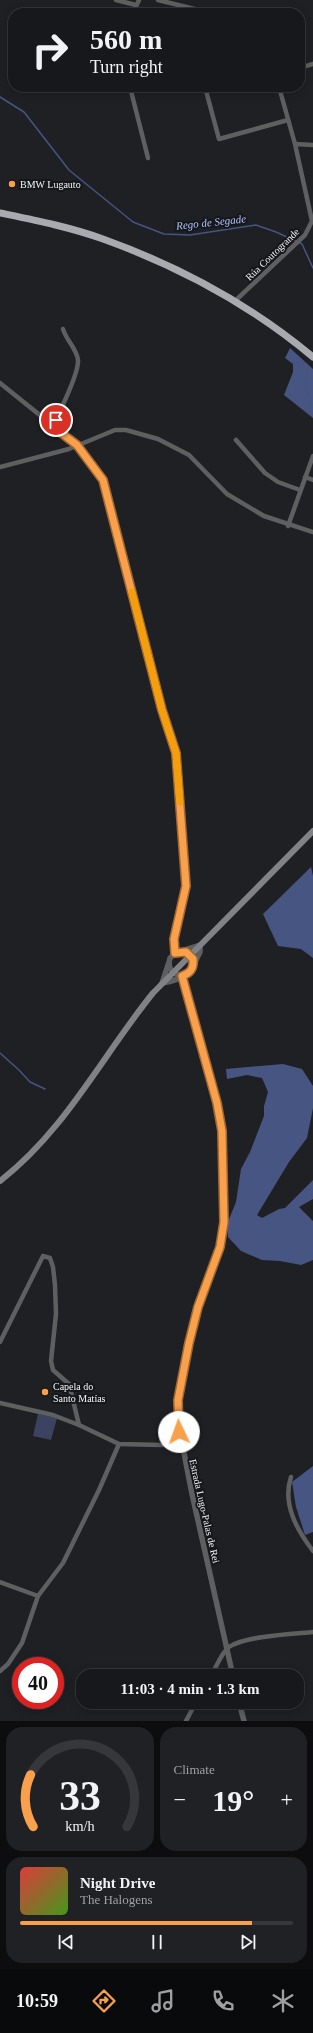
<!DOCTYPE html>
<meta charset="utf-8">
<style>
:root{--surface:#17181b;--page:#202124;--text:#f1f3f6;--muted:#9ea0a3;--line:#36373a;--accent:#f9a04d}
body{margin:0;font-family:"Times New Roman",serif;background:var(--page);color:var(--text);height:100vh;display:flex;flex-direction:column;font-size:15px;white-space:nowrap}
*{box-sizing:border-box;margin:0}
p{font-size:13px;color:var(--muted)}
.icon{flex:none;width:22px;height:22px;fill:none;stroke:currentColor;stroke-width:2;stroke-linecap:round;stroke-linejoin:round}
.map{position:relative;height:1721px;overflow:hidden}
.drawer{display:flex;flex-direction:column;gap:6px;padding:6px;background:#0d0d0f;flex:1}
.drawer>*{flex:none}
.top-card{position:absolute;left:8px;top:8px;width:297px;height:84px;border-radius:16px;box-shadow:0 2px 10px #0003,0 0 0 1px var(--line);background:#17181b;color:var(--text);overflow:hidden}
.speed{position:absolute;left:12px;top:1657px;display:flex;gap:8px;font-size:20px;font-weight:700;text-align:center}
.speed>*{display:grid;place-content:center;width:52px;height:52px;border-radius:50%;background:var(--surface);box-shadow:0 2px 10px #0003,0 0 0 1px var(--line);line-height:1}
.speed .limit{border:6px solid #d22;background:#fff;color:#111}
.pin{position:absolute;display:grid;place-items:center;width:34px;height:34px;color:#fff;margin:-17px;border:2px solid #fff;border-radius:50%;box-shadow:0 1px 4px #0007}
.me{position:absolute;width:44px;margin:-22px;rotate:357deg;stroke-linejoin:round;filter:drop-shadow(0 0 3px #0008)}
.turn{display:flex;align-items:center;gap:14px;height:84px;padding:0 16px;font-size:18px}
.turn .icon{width:52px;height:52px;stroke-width:2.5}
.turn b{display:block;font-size:28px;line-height:34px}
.big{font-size:30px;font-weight:800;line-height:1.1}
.drawer .tile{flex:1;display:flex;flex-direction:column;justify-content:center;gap:6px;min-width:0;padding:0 14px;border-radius:16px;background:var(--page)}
.drawer .dial{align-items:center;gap:0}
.dial svg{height:104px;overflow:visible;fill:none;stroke:var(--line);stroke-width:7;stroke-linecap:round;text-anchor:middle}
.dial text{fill:var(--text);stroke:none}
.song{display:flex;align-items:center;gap:12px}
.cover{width:48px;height:48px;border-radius:6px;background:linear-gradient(135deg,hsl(0 70% 55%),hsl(100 70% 35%))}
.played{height:4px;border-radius:2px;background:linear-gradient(90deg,var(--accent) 85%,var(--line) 85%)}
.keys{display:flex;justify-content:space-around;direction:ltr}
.heat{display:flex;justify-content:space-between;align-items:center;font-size:22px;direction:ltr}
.drawer .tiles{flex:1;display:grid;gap:6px;grid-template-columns:1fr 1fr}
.tile:last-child{grid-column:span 2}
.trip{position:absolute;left:76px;top:1669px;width:228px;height:40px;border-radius:16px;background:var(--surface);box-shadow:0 2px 10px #0003,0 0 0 1px var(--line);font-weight:800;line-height:40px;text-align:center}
.menu{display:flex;height:64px;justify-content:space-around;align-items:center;background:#090a0b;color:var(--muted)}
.menu .icon{width:28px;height:28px}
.menu .active{color:var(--accent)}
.menu b{font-size:18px;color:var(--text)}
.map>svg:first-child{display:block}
</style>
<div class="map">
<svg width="313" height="1721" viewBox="0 0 313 1721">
<rect width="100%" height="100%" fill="#1f2024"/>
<path fill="#3b4360" d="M 38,1414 L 57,1418 L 51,1440 L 33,1436 Z"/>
<g fill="#475582">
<path d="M 290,348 L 313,369 L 313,418 L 284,395 L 293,372 L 293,364 L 285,358 Z"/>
<path d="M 311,867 L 313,876 L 313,958 L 301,949 L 278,946 L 263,914 Z"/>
<path d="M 283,1064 L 302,1069 L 313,1086 L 313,1108 L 307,1138 L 289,1162 L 257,1215 L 262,1218 L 279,1209 L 285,1208 L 313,1180 L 313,1199 L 299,1207 L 313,1221 L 313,1260 L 301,1265 L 280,1261 L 262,1260 L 241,1251 L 228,1237 L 227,1224 L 236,1202 L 241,1169 L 250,1152 L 264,1116 L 264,1106 L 268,1092 L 262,1078 L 247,1075 L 227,1079 L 226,1069 Z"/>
<path d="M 313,1466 L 313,1532 L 305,1535 L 296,1507 L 292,1482 Z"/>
</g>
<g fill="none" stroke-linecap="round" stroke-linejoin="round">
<g stroke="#475481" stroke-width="1.5">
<path d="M 0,97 L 24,112 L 69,170 L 133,222 L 164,234 L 190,235 L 256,225 L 276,232 L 302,244 L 313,268"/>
<path d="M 308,370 L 305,380 L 311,406 L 313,408"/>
<path d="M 0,1053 L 19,1070 L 30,1082 L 45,1089"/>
</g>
<g stroke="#5e5f61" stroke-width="4.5">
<path d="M 116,0 L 136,5"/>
<path d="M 158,0 L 211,13"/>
<path d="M 133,13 L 139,0"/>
<path d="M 300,68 L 313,64"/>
<path d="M 130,87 L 148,158"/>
<path d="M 205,87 L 219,139 L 288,120"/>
<path d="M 295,144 L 313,145"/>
<path d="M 235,301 L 305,235 L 312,221 L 295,144 L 279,87"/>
<path d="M 0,383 L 77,445 L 103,480 L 162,710 L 175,753 L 185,864 L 186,886 L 174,939 L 175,953"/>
<path d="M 52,426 C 59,414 79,373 78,360 C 77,349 66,340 63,329"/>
<path d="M 236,440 L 265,473 L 278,482 L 300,490"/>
<path d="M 0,467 L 69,449 L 115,430 L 126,430 L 158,439 L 189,455 L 227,494 L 264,516 L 313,532"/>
<path d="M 305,477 L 313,480"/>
<path d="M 288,526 L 313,456"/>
<path d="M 0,1342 L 43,1256 L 50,1258 L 53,1267 L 55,1285 L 56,1314 L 51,1361 L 53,1370 L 69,1384 L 79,1425"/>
<path d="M 0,1403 L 53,1415 L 79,1425 L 119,1444 L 162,1445 L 180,1441"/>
<path d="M 291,1477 C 282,1504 297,1530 313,1551"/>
<path d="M 0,1582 L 38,1596"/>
<path d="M 0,1671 L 8,1664 L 22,1643 L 38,1596 L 63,1563 L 99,1490 L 119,1444"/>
<path d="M 211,1676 C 216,1668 221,1653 229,1647 C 245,1636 292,1634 313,1632"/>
<path d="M 186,1721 L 196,1702"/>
</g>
<g stroke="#5e5f61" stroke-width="5.5">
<path d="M 181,951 L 200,945 L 200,952 L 194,964"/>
<path d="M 169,962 L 162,983 C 174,981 190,977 193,965 C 192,956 188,950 178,951 L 170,958 C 167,968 172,974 182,976"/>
<path d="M 182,976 L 217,1103 L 222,1131 L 224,1222 L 223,1239 L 198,1307 L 189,1343 L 178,1400 L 178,1422 L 192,1494 L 233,1676"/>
<path d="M 239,1702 L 244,1721"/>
</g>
<path stroke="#818286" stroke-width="6" d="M 0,1181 C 65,1131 102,1056 153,993 L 313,831"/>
<path stroke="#a8aab0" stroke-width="7" d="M 0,213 C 34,220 70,227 103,239 C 178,266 252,306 313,357"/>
</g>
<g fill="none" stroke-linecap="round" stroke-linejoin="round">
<g stroke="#a26832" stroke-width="10">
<path id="route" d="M 56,420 L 52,426 L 77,445 L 103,480 L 162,710 L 176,753 L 186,886 L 174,939 L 175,953 L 186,952 L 193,959 C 194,968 191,973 182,976 L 217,1103 L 222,1131 L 224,1222 L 220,1247 L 198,1307 L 189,1343 L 178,1400 L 179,1432"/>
</g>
<use href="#route" stroke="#f9a04d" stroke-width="7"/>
<path stroke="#f59e0b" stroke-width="7" d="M 132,592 L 162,710 L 176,753 L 180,802"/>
</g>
<g fill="#f9a04d" stroke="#15171b" stroke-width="1.5">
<circle cx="12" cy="184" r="4"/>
<circle cx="45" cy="1392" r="4"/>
</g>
<g text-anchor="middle" stroke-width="4" stroke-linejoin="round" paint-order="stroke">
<g font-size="10" fill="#f4f5f8" stroke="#15171b" text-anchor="start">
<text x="20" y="188">BMW Lugauto</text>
<text x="53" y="1390">Capela do<tspan x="53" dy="12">Santo Matías</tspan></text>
</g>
<g font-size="10" fill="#f4f5f8" stroke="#15171b">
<text transform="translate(272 254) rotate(-44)" y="4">Rúa Coutogrande</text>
<text transform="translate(205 1511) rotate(77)" y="4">Estrada Lugo-Palas de Rei</text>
</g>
<g font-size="11" font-style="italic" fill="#b2c4ff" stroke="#15171b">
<text transform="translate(211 222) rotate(-6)" y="4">Rego de Segade</text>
</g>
</g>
</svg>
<div class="speed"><div class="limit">40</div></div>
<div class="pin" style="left:56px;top:420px;background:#d93025"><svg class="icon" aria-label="arrive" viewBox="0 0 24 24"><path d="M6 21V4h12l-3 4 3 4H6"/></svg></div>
<svg class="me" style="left:179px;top:1432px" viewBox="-20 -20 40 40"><circle r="19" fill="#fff"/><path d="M0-13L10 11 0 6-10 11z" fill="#f9a04d"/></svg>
<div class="trip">11:03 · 4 min · 1.3 km</div>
<div class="top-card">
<div class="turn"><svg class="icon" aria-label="right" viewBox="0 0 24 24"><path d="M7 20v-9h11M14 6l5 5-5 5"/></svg><div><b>560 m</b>Turn right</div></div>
</div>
</div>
<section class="drawer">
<div class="tiles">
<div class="tile dial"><svg viewBox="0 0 100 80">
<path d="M14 69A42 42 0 1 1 86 69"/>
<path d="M14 69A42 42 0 0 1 12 29" stroke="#f9a04d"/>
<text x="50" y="56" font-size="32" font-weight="700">33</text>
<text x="50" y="72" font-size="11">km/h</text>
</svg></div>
<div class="tile"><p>Climate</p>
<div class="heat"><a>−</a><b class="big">19°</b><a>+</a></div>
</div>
<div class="tile">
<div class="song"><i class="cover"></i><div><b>Night Drive</b><p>The Halogens</p></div></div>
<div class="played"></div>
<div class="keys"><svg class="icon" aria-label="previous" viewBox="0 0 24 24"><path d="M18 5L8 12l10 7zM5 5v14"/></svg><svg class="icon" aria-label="pause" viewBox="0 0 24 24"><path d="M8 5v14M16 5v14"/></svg><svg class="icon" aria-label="next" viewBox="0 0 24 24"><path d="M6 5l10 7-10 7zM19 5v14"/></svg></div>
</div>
</div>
</section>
<nav class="menu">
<b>10:59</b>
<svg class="icon active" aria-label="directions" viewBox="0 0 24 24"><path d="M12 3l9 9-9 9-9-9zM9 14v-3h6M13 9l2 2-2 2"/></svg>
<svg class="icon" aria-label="music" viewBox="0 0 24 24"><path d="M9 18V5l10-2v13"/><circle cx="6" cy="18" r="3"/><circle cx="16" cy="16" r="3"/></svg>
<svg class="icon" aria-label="phone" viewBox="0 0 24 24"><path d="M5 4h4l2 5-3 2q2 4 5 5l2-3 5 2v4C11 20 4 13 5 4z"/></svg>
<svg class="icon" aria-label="climate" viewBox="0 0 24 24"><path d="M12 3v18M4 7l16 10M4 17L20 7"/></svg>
</nav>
